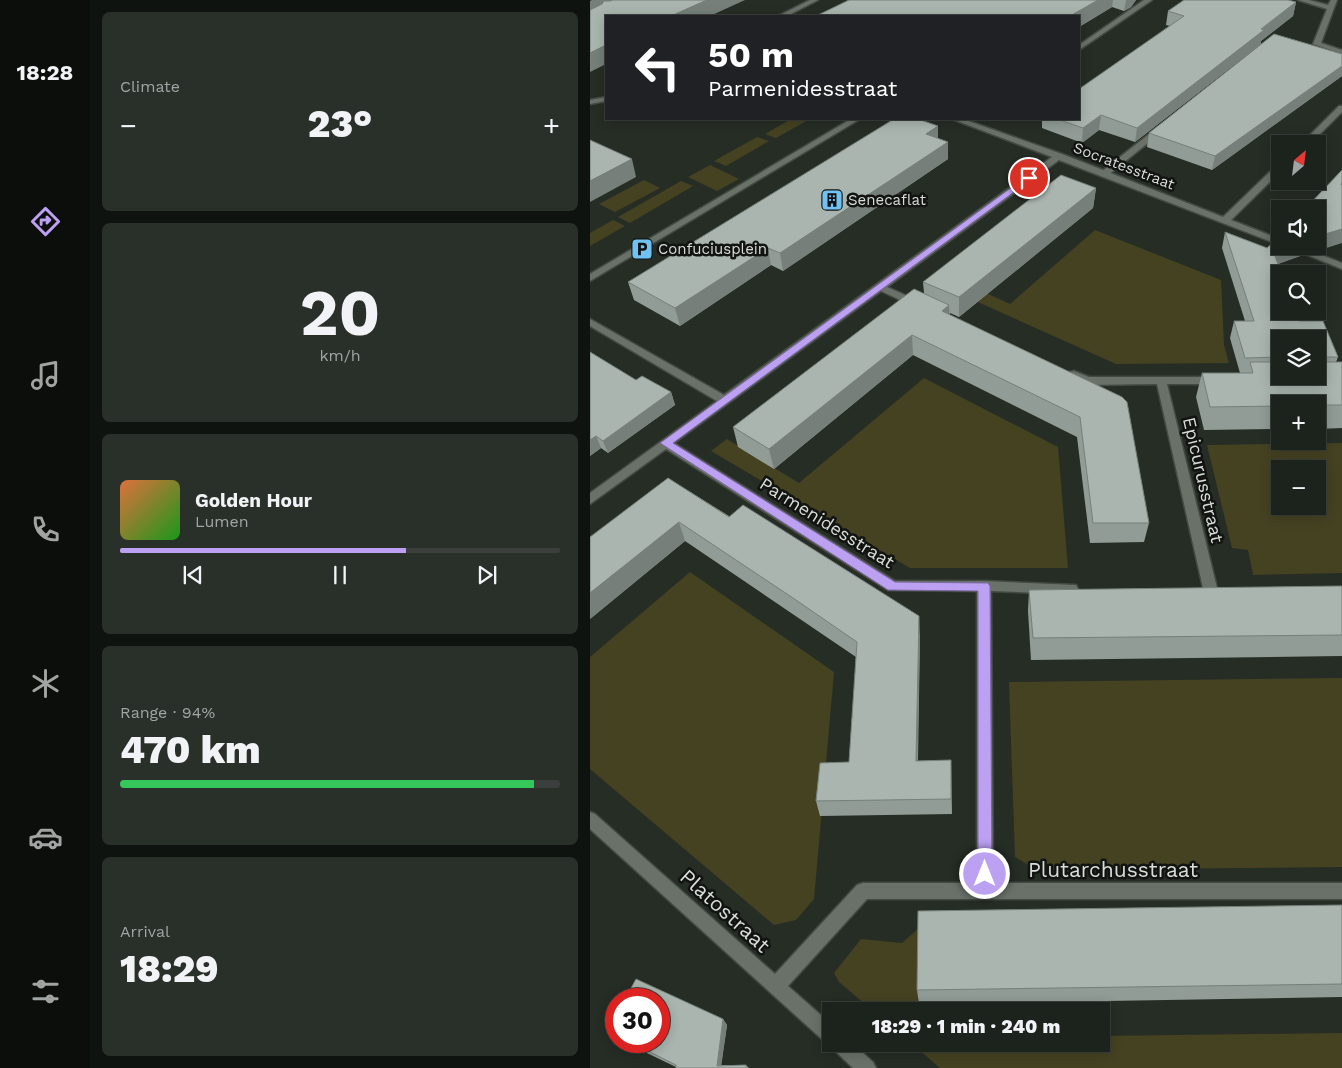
<!DOCTYPE html>
<meta charset="utf-8">
<style>
:root{--surface:#1c221c;--page:#292f29;--text:#f1f3f6;--muted:#a0a4a3;--line:#3a3f3b;--accent:#bca0f2}
body{margin:0;font-family:"Work Sans",sans-serif;background:var(--page);color:var(--text);height:100vh;display:flex;flex-direction:column;font-size:19px;white-space:nowrap}
*{box-sizing:border-box;margin:0}
p{font-size:16px;color:var(--muted)}
.icon{flex:none;width:28px;height:28px;fill:none;stroke:currentColor;stroke-width:2;stroke-linecap:round;stroke-linejoin:round}
.map{position:relative;flex:1;overflow:hidden}
.drawer{display:flex;flex-direction:column;gap:12px;padding:12px;background:#0f130f;width:500px}
.drawer>*{flex:none}
.banner{position:absolute;left:15px;top:15px;width:475px;height:105px;border-radius:0px;box-shadow:0 2px 12px #0003,0 0 0 1px var(--line);background:#202124;color:#fff;overflow:hidden}
.needle{width:32px;rotate:28deg}
.fabs{position:absolute;left:681px;top:135px;display:grid;gap:10px}
.fabs a{display:grid;place-items:center;width:55px;height:55px;border-radius:0px;background:var(--surface);box-shadow:0 2px 12px #0003,0 0 0 1px var(--line);font-size:25px}
.speed{position:absolute;left:15px;top:988px;display:flex;gap:10px;font-size:25px;font-weight:700;text-align:center}
.speed>*{display:grid;place-content:center;width:65px;height:65px;border-radius:50%;background:var(--surface);box-shadow:0 2px 12px #0003,0 0 0 1px var(--line);line-height:1}
.speed .limit{border:8px solid #d22;background:#fff;color:#111}
.pin{position:absolute;display:grid;place-items:center;width:42px;height:42px;color:#fff;margin:-21px;border:2px solid #fff;border-radius:50%;box-shadow:0 1px 5px #0007}
.me{position:absolute;width:55px;margin:-28px;rotate:0deg;stroke-linejoin:round;filter:drop-shadow(0 0 4px #0008)}
.turn{display:flex;align-items:center;gap:18px;height:105px;padding:0 20px;font-size:22px}
.turn .icon{width:65px;height:65px;stroke-width:2.5}
.turn b{display:block;font-size:35px;line-height:42px}
.big{font-size:38px;font-weight:800;line-height:1.1}
.drawer .widget{flex:1;display:flex;flex-direction:column;justify-content:center;gap:8px;min-width:0;padding:0 18px;border-radius:8px;background:var(--page)}
.drawer .dial{align-items:center;gap:0}
.dial b{font-size:65px;line-height:1}
.song{display:flex;align-items:center;gap:15px}
.cover{width:60px;height:60px;border-radius:8px;background:linear-gradient(135deg,hsl(20 70% 55%),hsl(120 70% 35%))}
.played{height:5px;border-radius:2px;background:linear-gradient(90deg,var(--accent) 65%,var(--line) 65%)}
.keys{display:flex;justify-content:space-around;direction:ltr}
.heat{display:flex;justify-content:space-between;align-items:center;font-size:28px;direction:ltr}
.charge{height:8px;border-radius:4px;background:linear-gradient(90deg,#34c759 94%,var(--line) 0)}
.trip{position:absolute;left:232px;top:1002px;width:288px;height:50px;border-radius:0px;background:var(--surface);box-shadow:0 2px 12px #0003,0 0 0 1px var(--line);font-weight:800;line-height:50px;text-align:center}
main{display:flex;flex:1;min-height:0}
.dock{display:flex;flex-direction:column;width:90px;justify-content:space-around;align-items:center;background:#0b0e0b;color:var(--muted)}
.dock .icon{width:35px;height:35px}
.dock .selected{color:var(--accent)}
.dock b{font-size:22px;color:var(--text)}
.map>svg:first-child{display:block}
</style>
<main>
<nav class="dock">
<b>18:28</b>
<svg class="icon selected" aria-label="directions" viewBox="0 0 24 24"><path d="M12 3l9 9-9 9-9-9zM9 14v-3h6M13 9l2 2-2 2"/></svg>
<svg class="icon" aria-label="music" viewBox="0 0 24 24"><path d="M9 18V5l10-2v13"/><circle cx="6" cy="18" r="3"/><circle cx="16" cy="16" r="3"/></svg>
<svg class="icon" aria-label="phone" viewBox="0 0 24 24"><path d="M5 4h4l2 5-3 2q2 4 5 5l2-3 5 2v4C11 20 4 13 5 4z"/></svg>
<svg class="icon" aria-label="climate" viewBox="0 0 24 24"><path d="M12 3v18M4 7l16 10M4 17L20 7"/></svg>
<svg class="icon" aria-label="car" viewBox="0 0 24 24"><path d="M5 17H2v-5l4-1 3-4h7l3 4 3 1v5h-3M9 17h6M6 11h13"/><circle cx="7" cy="17" r="2"/><circle cx="17" cy="17" r="2"/></svg>
<svg class="icon" aria-label="filters" viewBox="0 0 24 24"><path d="M4 7h16M4 17h16"/><circle cx="9" cy="7" r="2"/><circle cx="15" cy="17" r="2"/></svg>
</nav>
<section class="drawer">
<div class="widget"><p>Climate</p>
<div class="heat"><a>−</a><b class="big">23°</b><a>+</a></div>
</div>
<div class="widget dial"><b>20</b><p>km/h</p></div>
<div class="widget">
<div class="song"><i class="cover"></i><div><b>Golden Hour</b><p>Lumen</p></div></div>
<div class="played"></div>
<div class="keys"><svg class="icon" aria-label="previous" viewBox="0 0 24 24"><path d="M18 5L8 12l10 7zM5 5v14"/></svg><svg class="icon" aria-label="pause" viewBox="0 0 24 24"><path d="M8 5v14M16 5v14"/></svg><svg class="icon" aria-label="next" viewBox="0 0 24 24"><path d="M6 5l10 7-10 7zM19 5v14"/></svg></div>
</div>
<div class="widget"><p>Range · 94%</p><b class="big">470 km</b><div class="charge"></div></div>
<div class="widget"><p>Arrival</p><b class="big">18:29</b></div>
</section>
<div class="map">
<svg width="752" height="1068" viewBox="0 0 752 1068">
<rect width="100%" height="100%" fill="#262d25"/>
<g fill="#454222" fill-rule="evenodd">
<path d="M 201,119 L 220,119 L 186,138 L 175,134 Z"/>
<path d="M 167,137 L 179,141 L 136,166 L 124,161 Z"/>
<path d="M 120,165 L 149,179 L 127,191 L 98,177 Z"/>
<path d="M 54,180 L 70,188 L 25,212 L 9,204 Z"/>
<path d="M 91,181 L 103,186 L 40,223 L 28,217 Z"/>
<path d="M 23,220 L 35,226 L 0,246 L 0,233 Z"/>
<path d="M 505,230 L 631,280 L 634,345 L 639,363 L 526,364 L 341,281 L 383,287 L 420,304 Z"/>
<path d="M 334,378 L 468,447 L 478,568 L 320,568 L 121,451 L 137,439 L 209,483 Z"/>
<path d="M 752,443 L 752,573 L 663,575 L 658,550 L 642,548 L 617,445 ZM 690,469 L 728,469 L 728,506 L 690,506 Z"/>
<path d="M 100,572 L 244,672 L 224,899 L 206,920 L 184,925 L 0,769 L 0,657 Z"/>
<path d="M 752,678 L 752,867 L 447,870 L 425,857 L 419,682 Z"/>
<path d="M 330,927 L 330,960 L 327,961 L 327,969 L 329,969 L 328,1011 L 283,1011 L 249,982 L 244,973 L 271,939 L 312,943 Z"/>
<path d="M 752,1033 L 752,1068 L 350,1068 L 322,1044 L 511,1044 L 511,1036 Z"/>
</g>
<g fill="none" stroke-linecap="round" stroke-linejoin="round">
<g stroke="#434943" stroke-width="3">
<path id="service" d="M 568,127 L 575,129 L 517,176 L 511,176 L 511,172 Z"/>
</g>
<g stroke="#434943" stroke-width="3">
<g id="minor">
<path d="M 554,0 L 562,0 L 489,50 L 489,45 Z"/>
<path d="M 708,0 L 719,0 L 738,5 L 741,0 L 747,0 L 731,43 L 752,50 L 752,54 L 723,44 L 737,9 Z"/>
<path d="M 749,106 L 752,106 L 752,112 L 720,144 L 711,144 Z"/>
<path d="M 261,119 L 270,119 L 0,281 L 0,274 Z"/>
<path d="M 362,119 L 373,119 L 472,154 L 633,217 L 687,165 L 690,164 L 690,172 L 641,220 L 690,239 L 690,245 L 469,160 L 297,287 L 331,302 L 331,306 L 323,306 L 291,291 L 84,443 L 305,581 L 394,581 L 486,585 L 488,589 L 486,593 L 481,594 L 401,591 L 403,883 L 752,883 L 752,899 L 277,899 L 198,986 L 241,1024 L 241,1044 L 263,1044 L 283,1062 L 286,1068 L 263,1068 L 244,1050 L 241,1045 L 235,1042 L 0,829 L 0,812 L 5,814 L 185,974 L 267,885 L 273,883 L 387,883 L 387,591 L 298,590 L 76,449 L 0,504 L 0,493 L 127,401 L 0,326 L 0,319 L 134,395 L 462,157 Z"/>
<path d="M 695,246 L 709,246 L 752,263 L 752,269 Z"/>
<path d="M 484,371 L 499,377 L 631,377 L 632,380 L 627,384 L 577,384 L 627,588 L 625,592 L 620,593 L 615,592 L 613,588 L 567,384 L 497,385 L 480,378 L 479,375 L 480,372 Z"/>
</g>
</g>
<g stroke="#434943" stroke-width="3">
<g id="tertiary">
<path d="M 220,0 L 228,0 L 197,16 L 188,16 Z"/>
<path d="M 16,97 L 16,101 L 0,104 L 0,100 Z"/>
</g>
</g>
<use href="#service" fill="#697168" fill-rule="evenodd"/>
<use href="#minor" fill="#697168" fill-rule="evenodd"/>
<use href="#tertiary" fill="#697168" fill-rule="evenodd"/>
</g>
<g fill="#919c96" fill-rule="evenodd">
<path d="M 259,0 L 546,0 L 541,7 L 534,11 L 522,7 L 489,27 L 489,16 Z"/>
<path d="M 706,2 L 703,16 L 671,41 L 671,44 L 545,142 L 509,130 L 492,143 L 452,128 L 452,119 L 489,119 L 580,26 L 576,25 L 578,11 Z"/>
<path d="M 752,54 L 752,76 L 622,170 L 557,147 L 559,133 Z"/>
<path d="M 348,138 L 358,159 L 193,271 L 181,265 L 90,326 L 44,300 L 38,282 Z"/>
<path d="M 752,183 L 727,251 L 716,247 L 713,255 L 688,264 L 709,321 L 748,357 L 746,362 L 752,362 L 752,428 L 728,429 L 728,404 L 690,404 L 690,429 L 614,430 L 606,397 L 612,373 L 650,373 L 640,338 L 644,321 L 655,321 L 632,248 L 635,232 L 677,248 L 690,246 L 728,246 L 728,209 ZM 690,339 L 728,339 L 728,376 L 690,376 Z"/>
<path d="M 506,188 L 503,208 L 369,317 L 360,313 L 360,315 L 532,397 L 559,523 L 554,542 L 500,543 L 487,437 L 323,355 L 184,469 L 148,447 L 143,427 L 334,293 L 333,282 Z"/>
<path d="M 0,352 L 46,380 L 81,392 L 85,405 L 18,453 L 11,448 L 0,456 Z"/>
<path d="M 78,478 L 330,635 L 328,761 L 361,760 L 362,814 L 230,816 L 226,801 L 259,762 L 266,657 L 95,541 L 0,619 Z"/>
<path d="M 752,586 L 752,656 L 441,660 L 438,611 L 439,590 Z"/>
<path d="M 752,905 L 752,997 L 329,1004 L 327,990 Z"/>
<path d="M 26,1015 L 26,1038 L 23,1037 L 17,1031 Z"/>
<path d="M 133,1019 L 137,1025 L 131,1065 L 156,1065 L 159,1068 L 86,1068 L 86,1067 L 32,1041 L 69,1041 Z"/>
</g>
<g fill="#767f7a">
<path d="M 2,0 L 45,0 L 0,19 L 0,1 Z"/>
<path d="M 117,0 L 155,0 L 120,16 L 81,16 Z"/>
<path d="M 508,0 L 523,0 L 522,7 L 489,27 L 489,16 L 480,16 Z"/>
<path d="M 536,0 L 546,0 L 541,7 L 534,11 Z"/>
<path d="M 706,2 L 703,16 L 671,41 L 671,44 L 545,142 L 547,128 Z"/>
<path d="M 16,45 L 16,64 L 0,72 L 0,53 Z"/>
<path d="M 752,66 L 752,76 L 622,170 L 625,156 Z"/>
<path d="M 511,115 L 509,130 L 492,143 L 493,128 Z"/>
<path d="M 348,126 L 348,143 L 336,134 Z"/>
<path d="M 358,142 L 358,159 L 193,271 L 190,253 Z"/>
<path d="M 42,159 L 46,177 L 0,202 L 0,181 Z"/>
<path d="M 506,188 L 503,208 L 369,317 L 369,297 Z"/>
<path d="M 752,229 L 752,243 L 727,251 L 732,235 Z"/>
<path d="M 697,246 L 716,246 L 713,255 L 679,267 L 683,251 Z"/>
<path d="M 178,248 L 181,265 L 90,326 L 85,308 Z"/>
<path d="M 359,305 L 360,325 L 352,311 Z"/>
<path d="M 322,335 L 323,355 L 184,469 L 179,449 Z"/>
<path d="M 81,392 L 85,405 L 18,453 L 13,441 Z"/>
<path d="M 6,436 L 11,448 L 0,456 L 0,440 Z"/>
<path d="M 89,522 L 95,541 L 0,619 L 0,593 Z"/>
<path d="M 329,616 L 330,635 L 327,778 L 326,761 Z"/>
<path d="M 133,1019 L 137,1025 L 131,1068 L 127,1066 Z"/>
</g>
<g fill="#a9b5ae" stroke="#767f7a">
<path d="M 23,0 L 117,0 L 81,16 L 16,16 L 16,45 L 0,53 L 0,10 L 12,4 L 14,1 L 20,1 Z"/>
<path d="M 259,0 L 508,0 L 480,16 L 226,16 Z"/>
<path d="M 594,0 L 698,0 L 706,2 L 671,29 L 674,30 L 547,128 L 511,115 L 493,128 L 467,119 L 489,119 L 489,89 L 594,16 L 578,11 Z"/>
<path d="M 684,34 L 752,54 L 752,66 L 625,156 L 559,133 Z"/>
<path d="M 304,119 L 328,119 L 348,126 L 336,134 L 358,142 L 190,253 L 178,248 L 85,308 L 38,282 Z"/>
<path d="M 0,140 L 42,159 L 0,181 Z"/>
<path d="M 752,170 L 752,182 L 751,185 L 752,184 L 752,229 L 732,235 L 728,233 L 728,209 L 715,209 Z"/>
<path d="M 471,175 L 506,188 L 369,297 L 333,282 Z"/>
<path d="M 635,232 L 677,248 L 690,236 L 690,246 L 697,246 L 683,251 L 692,274 L 690,274 L 690,311 L 706,311 L 709,321 L 733,321 L 748,357 L 728,357 L 728,339 L 690,339 L 690,357 L 655,358 L 644,321 L 664,321 Z"/>
<path d="M 324,289 L 359,305 L 352,311 L 532,397 L 537,402 L 559,523 L 503,523 L 490,417 L 322,335 L 179,449 L 143,427 Z"/>
<path d="M 0,352 L 46,380 L 52,376 L 81,392 L 13,441 L 6,436 L 0,440 Z"/>
<path d="M 660,362 L 690,362 L 690,376 L 728,376 L 728,362 L 752,362 L 752,405 L 728,405 L 728,404 L 690,404 L 690,406 L 620,407 L 612,373 L 663,373 Z"/>
<path d="M 78,478 L 139,517 L 153,505 L 329,616 L 326,761 L 361,760 L 361,799 L 226,801 L 230,763 L 259,762 L 267,642 L 203,598 L 89,522 L 0,593 L 0,537 Z"/>
<path d="M 752,586 L 752,635 L 443,638 L 439,590 Z"/>
<path d="M 752,905 L 752,984 L 327,990 L 328,911 Z"/>
<path d="M 46,979 L 133,1019 L 127,1066 L 156,1065 L 156,1068 L 86,1068 L 86,1065 L 38,1041 L 69,1041 L 69,999 L 35,999 Z"/>
<path d="M 26,1015 L 26,1036 L 17,1031 Z"/>
</g>
<path fill="#bca0f2" stroke="#7a689d" d="M 436,177 L 443,178 L 83,443 L 305,582 L 398,583 L 400,586 L 402,874 L 400,879 L 395,881 L 390,879 L 388,874 L 388,591 L 298,590 L 70,443 Z"/>
<defs>
<g id="building-square" transform="scale(1.125)"><rect x="-9" y="-9" width="18" height="18" rx="4" fill="#70c2f4" stroke="#111411"/><path d="M-4-6H4V6H1V3H-1V6H-4ZM-2.5-4.3h1.7v1.8h-1.7ZM.8-4.3h1.7v1.8H.8ZM-2.5-1h1.7V.8h-1.7ZM.8-1h1.7V.8H.8Z" fill="#111"/></g>
<g id="parking-square" transform="scale(1.125)"><rect x="-9" y="-9" width="18" height="18" rx="4" fill="#70c2f4" stroke="#111411"/><path d="M-3.5-5.5H1a3.5 3.5 0 0 1 0 7H-1V5.5H-3.5ZM-1-3.4V-.6H.8a1.4 1.4 0 0 0 0-2.8Z" fill="#111"/></g>
</defs>
<g fill-rule="evenodd">
<use href="#building-square" x="242" y="200"/>
<use href="#parking-square" x="52" y="249"/>
</g>
<g text-anchor="middle" stroke-width="5" stroke-linejoin="round" paint-order="stroke">
<g font-size="15" fill="#d8ddd8" stroke="#111411">
<text transform="translate(534 166) rotate(21)" y="5">Socratesstraat</text>
</g>
<g font-size="15" fill="#d8ddd8" stroke="#111411" text-anchor="start">
<text x="258" y="205">Senecaflat</text>
<text x="68" y="254">Confuciusplein</text>
</g>
<g font-size="18" fill="#d8ddd8" stroke="#111411">
<text transform="translate(613 480) rotate(77)" y="6">Epicurusstraat</text>
<text transform="translate(237 523) rotate(32)" y="6">Parmenidesstraat</text>
</g>
<g font-size="21" fill="#d8ddd8" stroke="#111411">
<text x="523" y="877">Plutarchusstraat</text>
<text transform="translate(135 911) rotate(42)" y="7">Platostraat</text>
</g>
</g>
</svg>
<div class="fabs">
<a><svg class="needle" viewBox="-14 -14 28 28"><path d="M0-13l5 13h-10z" fill="#e53935"/><path d="M0 13l5-13h-10z" fill="#a0a4a3"/></svg></a>
<a><svg class="icon" aria-label="sound" viewBox="0 0 24 24"><path d="M4 9h4l5-4v14l-5-4H4zM17 9q2 3 0 6"/></svg></a>
<a><svg class="icon" aria-label="search" viewBox="0 0 24 24"><circle cx="10" cy="10" r="6"/><path d="M15 15l6 6"/></svg></a>
<a><svg class="icon" aria-label="layers" viewBox="0 0 24 24"><path d="M12 4l9 5-9 5-9-5zM3 14l9 5 9-5"/></svg></a>
<a>+</a>
<a>−</a>
</div>
<div class="speed"><div class="limit">30</div></div>
<div class="pin" style="left:439px;top:178px;background:#d93025"><svg class="icon" aria-label="arrive" viewBox="0 0 24 24"><path d="M6 21V4h12l-3 4 3 4H6"/></svg></div>
<svg class="me" style="left:395px;top:874px" viewBox="-20 -20 40 40"><circle r="17" fill="#bca0f2" stroke="#fff" stroke-width="3"/><path d="M0-11L8 9 0 5-8 9z" fill="#fff"/></svg>
<div class="trip">18:29 · 1 min · 240 m</div>
<div class="banner">
<div class="turn"><svg class="icon" aria-label="left" viewBox="0 0 24 24"><path d="M17 20v-9H6M10 6l-5 5 5 5"/></svg><div><b>50 m</b>Parmenidesstraat</div></div>
</div>
</div>
</main>
